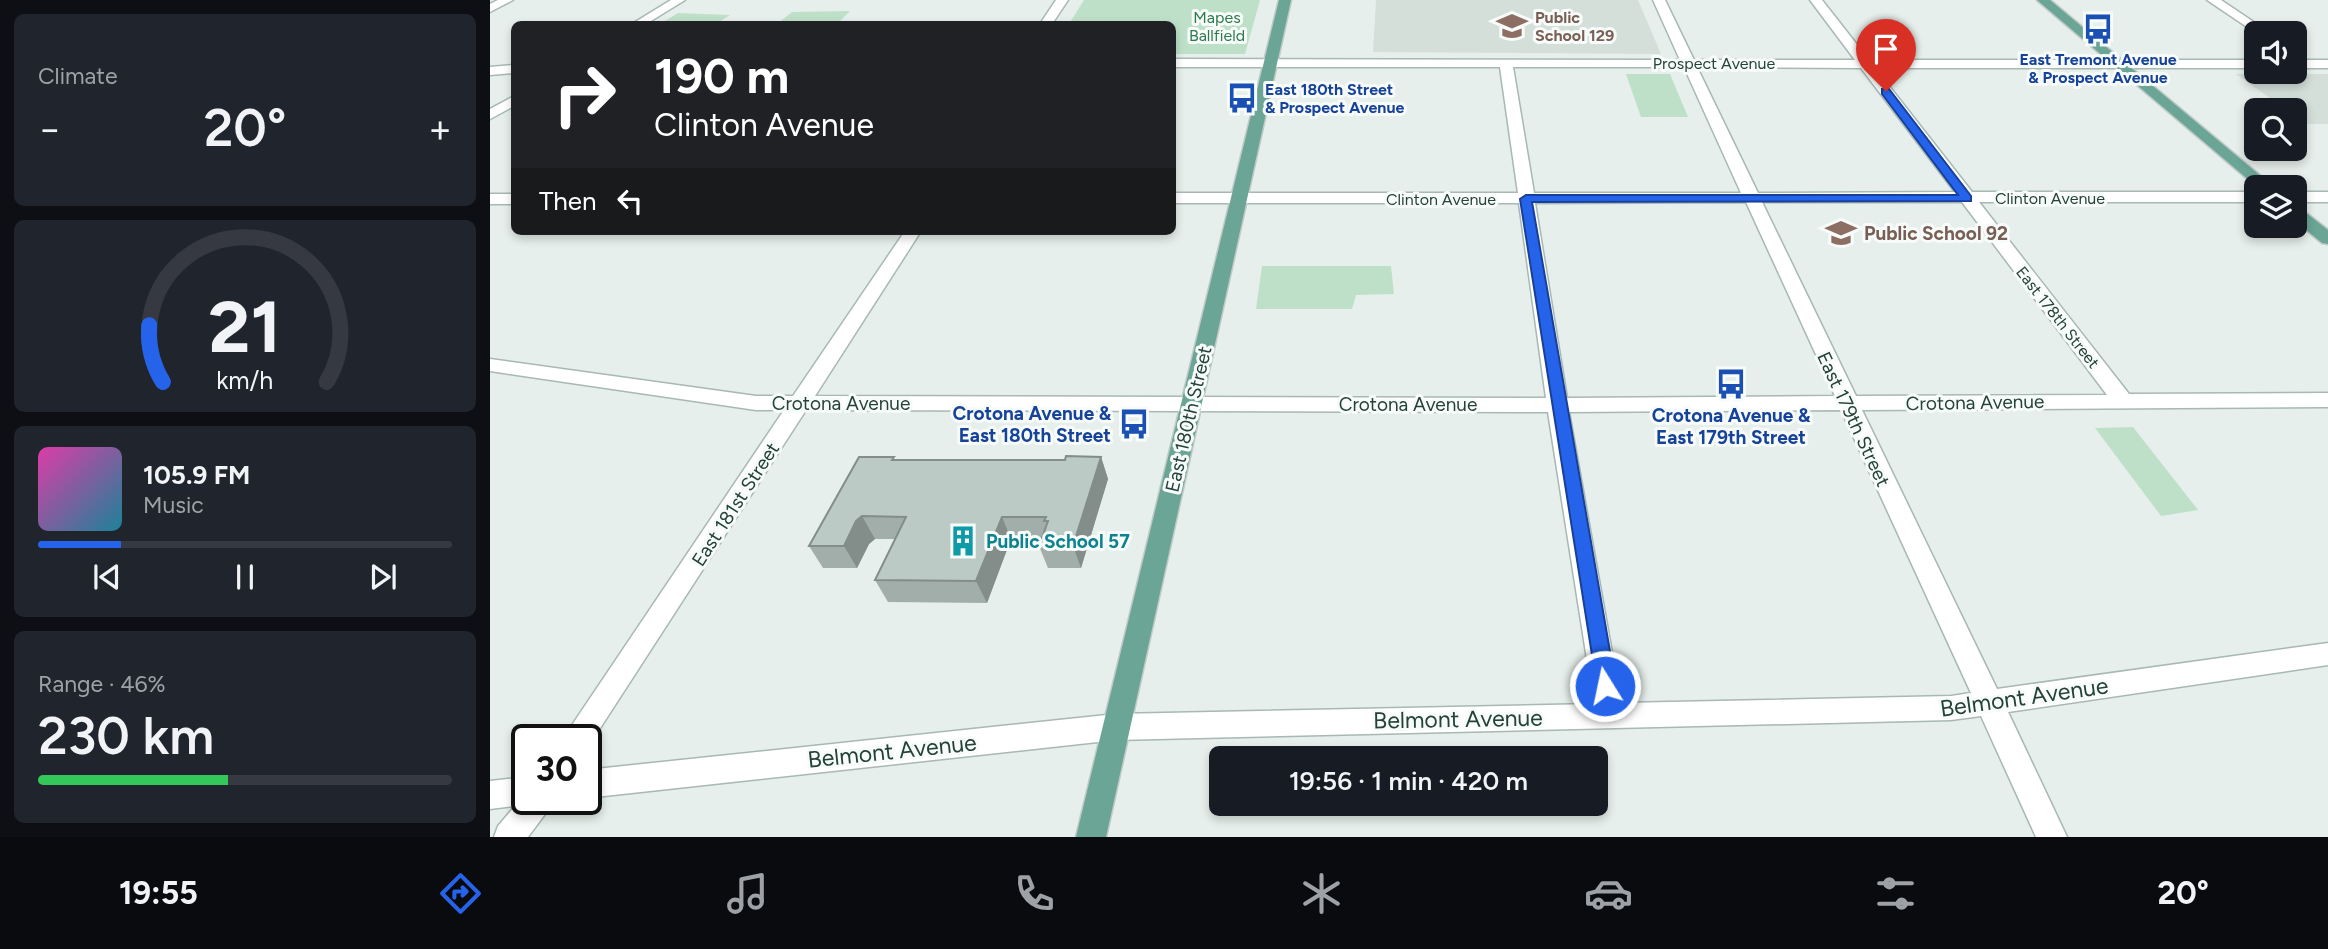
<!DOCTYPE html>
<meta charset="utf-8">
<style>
:root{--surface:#171b24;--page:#20242c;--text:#f1f3f6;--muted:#9ea1a6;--line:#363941;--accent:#2563eb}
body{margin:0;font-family:Figtree,sans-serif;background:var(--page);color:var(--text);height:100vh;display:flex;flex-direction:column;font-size:26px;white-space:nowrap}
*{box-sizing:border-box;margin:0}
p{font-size:23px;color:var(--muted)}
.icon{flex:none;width:38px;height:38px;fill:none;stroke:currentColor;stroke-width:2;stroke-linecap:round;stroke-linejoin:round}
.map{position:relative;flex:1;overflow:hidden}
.sheet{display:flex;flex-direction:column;gap:14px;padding:14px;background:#0d0f14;width:490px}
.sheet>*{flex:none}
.banner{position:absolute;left:21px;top:21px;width:665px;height:214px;border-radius:10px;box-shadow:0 4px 10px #0003;background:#202124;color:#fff;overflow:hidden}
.tools{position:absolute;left:1754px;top:21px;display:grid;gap:14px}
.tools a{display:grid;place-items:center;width:63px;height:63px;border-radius:10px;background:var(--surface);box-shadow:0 4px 10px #0003;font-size:35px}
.speed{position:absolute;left:21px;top:724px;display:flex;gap:14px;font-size:35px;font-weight:700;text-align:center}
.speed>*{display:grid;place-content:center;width:91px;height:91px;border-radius:50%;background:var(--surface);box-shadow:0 4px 10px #0003;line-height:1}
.speed .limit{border:4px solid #111;border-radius:10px;background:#fff;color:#111}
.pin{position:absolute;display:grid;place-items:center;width:60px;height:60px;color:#fff;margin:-72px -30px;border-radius:50% 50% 50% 0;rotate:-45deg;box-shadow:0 0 7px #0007}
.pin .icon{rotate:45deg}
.me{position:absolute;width:77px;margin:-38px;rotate:350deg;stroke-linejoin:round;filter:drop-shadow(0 0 5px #0008)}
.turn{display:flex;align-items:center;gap:24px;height:147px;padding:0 28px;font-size:32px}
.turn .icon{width:91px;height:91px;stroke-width:2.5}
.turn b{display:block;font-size:49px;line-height:60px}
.then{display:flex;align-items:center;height:66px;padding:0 28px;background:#0003;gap:14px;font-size:26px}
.big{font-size:52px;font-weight:600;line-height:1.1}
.sheet .widget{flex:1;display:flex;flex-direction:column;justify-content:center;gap:10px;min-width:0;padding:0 24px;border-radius:10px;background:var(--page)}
.sheet .dial{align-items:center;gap:0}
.dial svg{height:182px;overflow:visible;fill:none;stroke:var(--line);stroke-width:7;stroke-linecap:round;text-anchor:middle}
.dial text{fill:var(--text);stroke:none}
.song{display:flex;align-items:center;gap:21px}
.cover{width:84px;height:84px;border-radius:10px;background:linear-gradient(135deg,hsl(320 70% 55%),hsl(190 70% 35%))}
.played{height:7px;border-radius:4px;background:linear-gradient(90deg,var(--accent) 20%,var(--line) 20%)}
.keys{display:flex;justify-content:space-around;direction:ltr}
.heat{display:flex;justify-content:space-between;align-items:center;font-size:38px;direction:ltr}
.charge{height:10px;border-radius:5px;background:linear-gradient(90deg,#34c759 46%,var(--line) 0)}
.trip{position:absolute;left:719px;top:746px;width:399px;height:70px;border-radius:10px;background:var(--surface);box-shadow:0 4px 10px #0003;font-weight:600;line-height:70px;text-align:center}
.menu{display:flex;height:112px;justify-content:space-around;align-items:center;background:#090b0e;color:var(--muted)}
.menu .icon{width:49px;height:49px}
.menu .on{color:var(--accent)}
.menu b{font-size:32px;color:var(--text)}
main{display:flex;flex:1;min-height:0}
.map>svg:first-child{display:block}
</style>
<main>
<section class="sheet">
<div class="widget"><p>Climate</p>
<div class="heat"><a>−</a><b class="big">20°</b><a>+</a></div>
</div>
<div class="widget dial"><svg viewBox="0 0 100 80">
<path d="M14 69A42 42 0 1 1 86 69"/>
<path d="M14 69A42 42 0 0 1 8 44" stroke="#2563eb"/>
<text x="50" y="56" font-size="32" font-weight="700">21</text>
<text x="50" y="72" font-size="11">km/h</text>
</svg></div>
<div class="widget">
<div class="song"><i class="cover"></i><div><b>105.9 FM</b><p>Music</p></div></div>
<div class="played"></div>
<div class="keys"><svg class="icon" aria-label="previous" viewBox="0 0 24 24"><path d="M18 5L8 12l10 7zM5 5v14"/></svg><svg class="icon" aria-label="pause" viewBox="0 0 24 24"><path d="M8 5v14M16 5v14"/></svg><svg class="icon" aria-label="next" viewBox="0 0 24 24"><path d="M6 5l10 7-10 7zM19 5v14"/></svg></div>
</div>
<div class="widget"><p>Range · 46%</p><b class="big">230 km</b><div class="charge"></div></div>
</section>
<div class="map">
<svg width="1838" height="837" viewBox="0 0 1838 837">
<rect width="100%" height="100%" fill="#e6efeb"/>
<g fill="#d4dfda">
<path d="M 886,0 L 1148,0 L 1171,54 L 883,52 Z"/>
<path d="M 1746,74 L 1838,74 L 1838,124 L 1816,124 L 1804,116 L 1804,110 L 1797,110 Z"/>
</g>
<g fill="#bfe0c8">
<path d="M 594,0 L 770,0 L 755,54 L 683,54 L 682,24 L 579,24 Z"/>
<path d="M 360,11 L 347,24 L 287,24 L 302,12 Z"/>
<path d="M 188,13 L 240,15 L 226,24 L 170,24 Z"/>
<path d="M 1136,74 L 1180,74 L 1198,117 L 1151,117 Z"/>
<path d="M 772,266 L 901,266 L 904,294 L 866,295 L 862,309 L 766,309 Z"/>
<path d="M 1643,427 L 1708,510 L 1671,516 L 1605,428 Z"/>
</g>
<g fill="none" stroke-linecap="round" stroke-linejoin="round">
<g stroke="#a8b8b2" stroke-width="3">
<g id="minor">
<path d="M 8,0 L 23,0 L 0,12 L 0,4 Z"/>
<path d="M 181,0 L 195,0 L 156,24 L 142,24 Z"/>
<path d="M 566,0 L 578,0 L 562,24 L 550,24 Z"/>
<path d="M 1163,0 L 1175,0 L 1204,60 L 1365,60 L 1320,0 L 1332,0 L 1379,60 L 1766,60 L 1766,68 L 1385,68 L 1482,192 L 1766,192 L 1766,202 L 1489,202 L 1639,394 L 1838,393 L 1838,407 L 1372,410 L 1507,689 L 1838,643 L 1838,665 L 1518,712 L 1577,837 L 1546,837 L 1491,716 L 1461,720 L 626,740 L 96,798 L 96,770 L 626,714 L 1104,704 L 1058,412 L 316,410 L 96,750 L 96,740 L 74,740 L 78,731 L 294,410 L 266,410 L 0,371 L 0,359 L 266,396 L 303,396 L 415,231 L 431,231 L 325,396 L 1056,398 L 1029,203 L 682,203 L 682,193 L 1028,193 L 1010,67 L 682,67 L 682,59 L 1190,60 ZM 1023,67 L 1194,67 L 1251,193 L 1044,193 ZM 1207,67 L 1371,68 L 1465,192 L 1268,193 ZM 1256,202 L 1345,396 L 1077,398 L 1045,203 ZM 1272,202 L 1472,202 L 1617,395 L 1366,396 ZM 1351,410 L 1481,693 L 1461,696 L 1131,703 L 1079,412 Z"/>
<path d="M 1717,0 L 1731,0 L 1780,33 L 1766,33 Z"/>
<rect x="1804" y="60" width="34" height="8"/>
<path d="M 24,65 L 24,73 L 0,75 L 0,67 Z"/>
<path d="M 24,96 L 24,106 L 0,119 L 0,109 Z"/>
<rect x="1804" y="192" width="34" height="10"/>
<rect x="0" y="194" width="24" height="10"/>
<path d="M 37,777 L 37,800 L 63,800 L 58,810 L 38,837 L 4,837 L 8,826 L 25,806 L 0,809 L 0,781 Z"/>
</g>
</g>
<g stroke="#c2cac8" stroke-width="3">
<g id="major">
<path d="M 789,0 L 801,0 L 616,837 L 586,837 Z"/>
<path d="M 1547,0 L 1560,0 L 1784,187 L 1767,187 Z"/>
<path d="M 1804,206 L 1810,208 L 1838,230 L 1838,244 L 1832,243 L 1804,220 Z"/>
</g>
</g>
<use href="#minor" fill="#fff" fill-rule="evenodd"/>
<use href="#major" fill="#6aa596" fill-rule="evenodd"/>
</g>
<path fill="#a1aea9" d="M 611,457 L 618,479 L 591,568 L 558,568 L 549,546 L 552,539 L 521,539 L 497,603 L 398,602 L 385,580 L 405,539 L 385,539 L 379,544 L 367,568 L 333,568 L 319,546 L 406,460 L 575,460 Z"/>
<g fill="#838d89">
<path d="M 611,457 L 618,479 L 591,568 L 583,546 Z"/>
<path d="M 372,516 L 385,539 L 379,544 L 367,568 L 354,546 L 366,521 Z"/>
<path d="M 512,517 L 521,539 L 497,603 L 486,581 Z"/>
</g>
<path fill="#bbcac4" stroke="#838d89" stroke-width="2" d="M 576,456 L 611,457 L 583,546 L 549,546 L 558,521 L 554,521 L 556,517 L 512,517 L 486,581 L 385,580 L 416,517 L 372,516 L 366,521 L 354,546 L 319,546 L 369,457 L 404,457 L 402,460 L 575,460 Z"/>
<path fill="#2563eb" stroke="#184099" stroke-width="2" d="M 1392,89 L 1399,89 L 1481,196 L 1481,201 L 1042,202 L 1126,686 L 1123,693 L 1115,695 L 1108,693 L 1030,199 L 1036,195 L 1468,195 L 1392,94 Z"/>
<defs>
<g id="school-bare" transform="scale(2.415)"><path d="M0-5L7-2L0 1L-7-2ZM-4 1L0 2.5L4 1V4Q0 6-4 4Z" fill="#8d6e63" stroke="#f7fbf9" stroke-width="2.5" paint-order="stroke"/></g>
<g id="bus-bare" transform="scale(2.415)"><path d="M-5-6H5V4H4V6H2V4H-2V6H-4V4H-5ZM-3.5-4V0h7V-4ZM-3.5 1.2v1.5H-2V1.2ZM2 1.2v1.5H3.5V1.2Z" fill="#1a4fb4" stroke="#f7fbf9" stroke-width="2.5" paint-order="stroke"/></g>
<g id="building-bare" transform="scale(2.415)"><path d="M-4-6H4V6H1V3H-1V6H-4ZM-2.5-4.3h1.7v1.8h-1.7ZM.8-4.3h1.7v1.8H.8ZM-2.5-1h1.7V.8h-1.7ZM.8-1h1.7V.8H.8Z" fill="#0f9aa8" stroke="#f7fbf9" stroke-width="2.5" paint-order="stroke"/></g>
</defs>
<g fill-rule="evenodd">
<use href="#school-bare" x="1022" y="26"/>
<use href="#bus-bare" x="1608" y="29"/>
<use href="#bus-bare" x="752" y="98"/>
<use href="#school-bare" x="1351" y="233"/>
<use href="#bus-bare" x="1241" y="384"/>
<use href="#bus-bare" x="644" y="424"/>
<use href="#building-bare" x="473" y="541"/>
</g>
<g text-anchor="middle" stroke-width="6" stroke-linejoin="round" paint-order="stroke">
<g font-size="16" fill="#2d7a4b" stroke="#f7fbf9">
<text x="727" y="23">Mapes<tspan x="727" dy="18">Ballfield</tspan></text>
</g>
<g font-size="16" font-weight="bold" fill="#785e54" stroke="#f7fbf9" text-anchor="start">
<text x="1045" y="23">Public<tspan x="1045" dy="18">School 129</tspan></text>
</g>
<g font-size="16" font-weight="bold" fill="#164399" stroke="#f7fbf9">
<text x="1608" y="65">East Tremont Avenue<tspan x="1608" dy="18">&amp; Prospect Avenue</tspan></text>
<text x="775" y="95" text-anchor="start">East 180th Street<tspan x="775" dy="18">&amp; Prospect Avenue</tspan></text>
</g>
<g font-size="16" fill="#24423a" stroke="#f7fbf9">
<text x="1224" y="69">Prospect Avenue</text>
<text x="1560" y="204">Clinton Avenue</text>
<text x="951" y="205">Clinton Avenue</text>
<text transform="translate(1568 317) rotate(52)" y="6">East 178th Street</text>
</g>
<g font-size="19" font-weight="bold" fill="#785e54" stroke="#f7fbf9" text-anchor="start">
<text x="1374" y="240">Public School 92</text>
</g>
<g font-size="19" fill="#24423a" stroke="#f7fbf9">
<text transform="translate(1485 402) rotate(-1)" y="7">Crotona Avenue</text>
<text x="351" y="410">Crotona Avenue</text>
<text x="918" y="411">Crotona Avenue</text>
<text transform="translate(698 419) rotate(-77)" y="7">East 180th Street</text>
<text transform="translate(1364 419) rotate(65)" y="7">East 179th Street</text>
<text transform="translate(245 504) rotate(-57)" y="7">East 181st Street</text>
</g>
<g font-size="19" font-weight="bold" fill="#164399" stroke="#f7fbf9" text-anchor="end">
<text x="621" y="420">Crotona Avenue &amp;<tspan x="621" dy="22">East 180th Street</tspan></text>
<text x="1241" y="422" text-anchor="middle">Crotona Avenue &amp;<tspan x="1241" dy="22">East 179th Street</tspan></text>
</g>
<g font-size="19" font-weight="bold" fill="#0d838f" stroke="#f7fbf9" text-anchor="start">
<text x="496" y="548">Public School 57</text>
</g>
<g font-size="23" fill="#24423a" stroke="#f7fbf9">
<text transform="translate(1534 697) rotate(-8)" y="8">Belmont Avenue</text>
<text transform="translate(968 719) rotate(-1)" y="8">Belmont Avenue</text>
<text transform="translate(402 751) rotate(-6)" y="8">Belmont Avenue</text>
</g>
</g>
</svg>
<div class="tools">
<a><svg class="icon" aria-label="sound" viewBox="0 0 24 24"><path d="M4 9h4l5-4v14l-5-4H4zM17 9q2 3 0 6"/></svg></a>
<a><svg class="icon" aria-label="search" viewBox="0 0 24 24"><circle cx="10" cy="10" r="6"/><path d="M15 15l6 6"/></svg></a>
<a><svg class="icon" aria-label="layers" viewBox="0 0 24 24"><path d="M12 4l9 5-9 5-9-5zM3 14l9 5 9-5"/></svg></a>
</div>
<div class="speed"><div class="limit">30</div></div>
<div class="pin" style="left:1396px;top:91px;background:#d93025"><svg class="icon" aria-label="arrive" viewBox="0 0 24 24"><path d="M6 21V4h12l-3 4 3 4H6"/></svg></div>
<svg class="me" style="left:1115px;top:686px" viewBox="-20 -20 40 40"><circle r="17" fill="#2563eb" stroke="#fff" stroke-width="3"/><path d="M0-11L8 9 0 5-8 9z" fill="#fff"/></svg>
<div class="trip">19:56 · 1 min · 420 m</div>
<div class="banner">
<div class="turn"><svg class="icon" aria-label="right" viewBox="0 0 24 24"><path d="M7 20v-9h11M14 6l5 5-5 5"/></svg><div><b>190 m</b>Clinton Avenue</div></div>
<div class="then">Then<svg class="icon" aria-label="left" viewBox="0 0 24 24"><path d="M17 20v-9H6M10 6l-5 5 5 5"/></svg></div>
</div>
</div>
</main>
<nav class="menu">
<b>19:55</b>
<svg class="icon on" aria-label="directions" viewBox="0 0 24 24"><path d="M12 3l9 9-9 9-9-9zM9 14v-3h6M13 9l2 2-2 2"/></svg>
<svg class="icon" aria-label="music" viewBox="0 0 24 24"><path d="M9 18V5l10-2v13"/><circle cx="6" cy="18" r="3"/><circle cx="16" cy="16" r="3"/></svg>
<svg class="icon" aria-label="phone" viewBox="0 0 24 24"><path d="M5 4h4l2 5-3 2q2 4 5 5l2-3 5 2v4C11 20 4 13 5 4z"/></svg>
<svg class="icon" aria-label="climate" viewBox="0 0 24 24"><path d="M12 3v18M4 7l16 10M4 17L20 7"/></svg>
<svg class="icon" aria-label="car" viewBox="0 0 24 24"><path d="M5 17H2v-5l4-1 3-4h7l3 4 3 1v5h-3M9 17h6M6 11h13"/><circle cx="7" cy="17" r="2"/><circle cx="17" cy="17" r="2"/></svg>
<svg class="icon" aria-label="filters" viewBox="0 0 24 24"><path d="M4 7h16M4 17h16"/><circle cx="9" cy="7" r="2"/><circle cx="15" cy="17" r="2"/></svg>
<b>20°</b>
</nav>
